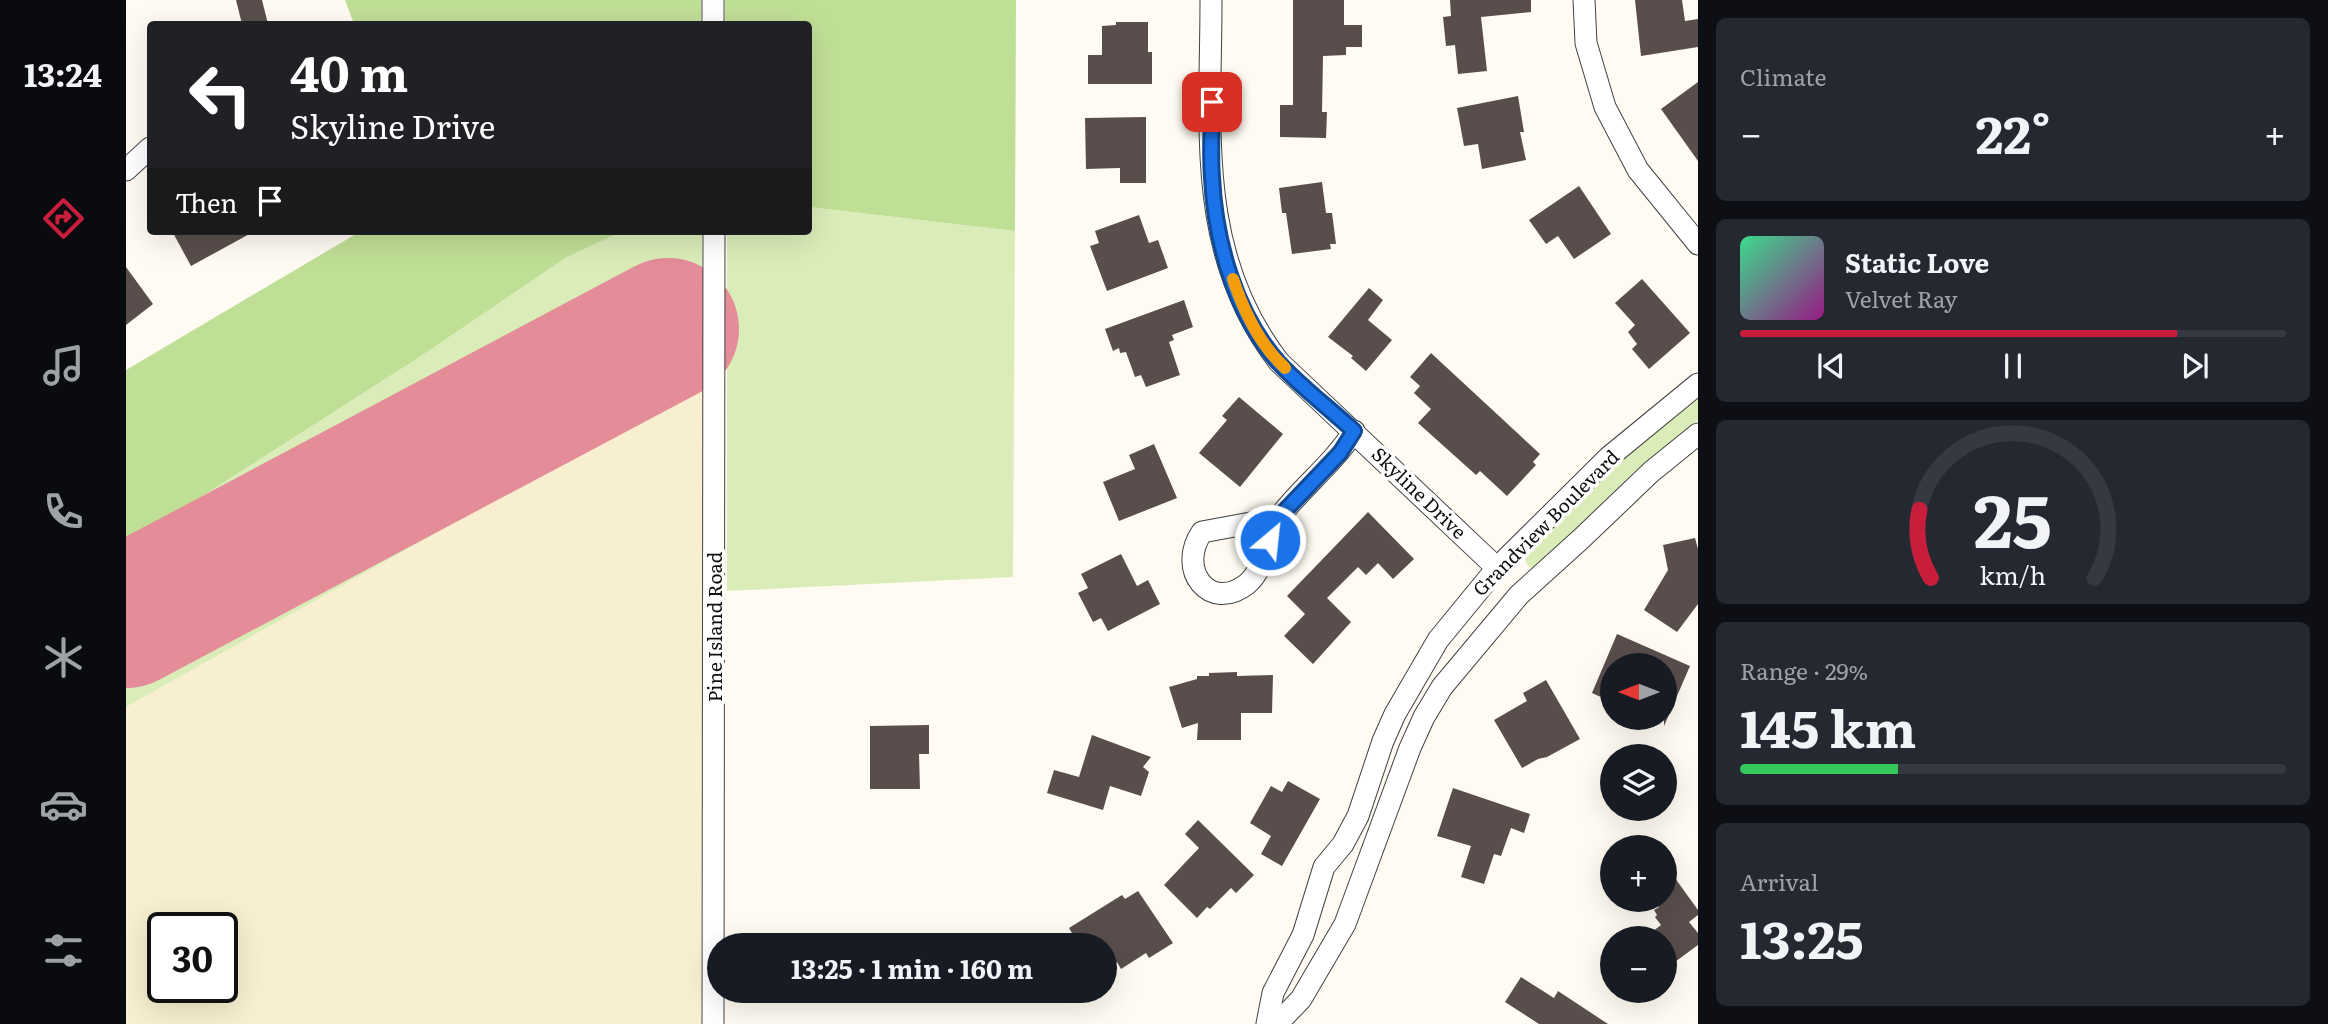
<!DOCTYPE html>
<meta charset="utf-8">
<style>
:root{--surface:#171b24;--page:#242831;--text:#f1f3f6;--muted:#9ea1a6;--line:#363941;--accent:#c91d3c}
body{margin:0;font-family:Literata,serif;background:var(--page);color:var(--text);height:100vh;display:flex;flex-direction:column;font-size:26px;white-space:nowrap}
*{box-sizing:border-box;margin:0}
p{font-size:23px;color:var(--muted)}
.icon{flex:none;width:38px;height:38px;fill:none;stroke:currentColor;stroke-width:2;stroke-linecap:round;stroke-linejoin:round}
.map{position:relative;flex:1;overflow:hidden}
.side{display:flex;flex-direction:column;gap:18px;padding:18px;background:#0d0f14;width:630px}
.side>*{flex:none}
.hud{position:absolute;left:21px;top:21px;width:665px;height:214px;border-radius:7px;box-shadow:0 7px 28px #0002;background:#202124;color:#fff;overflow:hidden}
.needle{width:46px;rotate:270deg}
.tools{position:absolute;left:1474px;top:653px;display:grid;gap:14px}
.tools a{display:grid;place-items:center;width:77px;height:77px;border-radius:50%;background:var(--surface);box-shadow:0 7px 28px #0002;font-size:35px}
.speed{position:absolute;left:21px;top:912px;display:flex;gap:14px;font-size:35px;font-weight:700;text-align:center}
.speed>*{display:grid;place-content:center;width:91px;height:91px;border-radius:50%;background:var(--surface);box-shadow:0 7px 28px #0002;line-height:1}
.speed .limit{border:4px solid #111;border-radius:10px;background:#fff;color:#111}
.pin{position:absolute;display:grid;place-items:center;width:60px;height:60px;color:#fff;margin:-30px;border-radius:14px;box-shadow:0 4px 10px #0006}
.me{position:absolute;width:77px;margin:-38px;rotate:28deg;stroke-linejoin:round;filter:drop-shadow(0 0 5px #0008)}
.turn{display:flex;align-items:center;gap:24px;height:147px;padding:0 28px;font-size:32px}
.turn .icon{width:91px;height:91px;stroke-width:2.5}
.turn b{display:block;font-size:49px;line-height:60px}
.then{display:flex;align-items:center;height:66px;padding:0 28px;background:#0003;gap:14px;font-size:26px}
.big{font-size:52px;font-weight:700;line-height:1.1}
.side .card{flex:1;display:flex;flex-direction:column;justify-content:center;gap:10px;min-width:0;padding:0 24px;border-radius:10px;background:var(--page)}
.side .dial{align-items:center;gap:0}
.dial svg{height:182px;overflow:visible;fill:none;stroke:var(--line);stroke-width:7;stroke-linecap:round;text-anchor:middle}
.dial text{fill:var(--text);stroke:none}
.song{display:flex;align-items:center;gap:21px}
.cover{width:84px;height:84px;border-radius:10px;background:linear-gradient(135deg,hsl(150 70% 55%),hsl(310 70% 35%))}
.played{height:7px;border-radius:4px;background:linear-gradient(90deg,var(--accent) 80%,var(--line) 80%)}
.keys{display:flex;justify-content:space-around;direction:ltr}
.heat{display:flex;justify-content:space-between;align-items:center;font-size:38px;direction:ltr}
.charge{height:10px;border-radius:5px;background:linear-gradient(90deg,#34c759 29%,var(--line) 0)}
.trip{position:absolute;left:581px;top:933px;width:410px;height:70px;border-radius:35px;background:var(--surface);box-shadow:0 7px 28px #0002;font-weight:700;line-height:70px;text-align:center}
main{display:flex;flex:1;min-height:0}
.tabs{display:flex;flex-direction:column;width:126px;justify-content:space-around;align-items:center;background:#090b0e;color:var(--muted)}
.tabs .icon{width:49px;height:49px}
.tabs .selected{color:var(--accent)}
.tabs b{font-size:32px;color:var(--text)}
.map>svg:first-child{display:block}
</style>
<main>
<nav class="tabs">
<b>13:24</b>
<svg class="icon selected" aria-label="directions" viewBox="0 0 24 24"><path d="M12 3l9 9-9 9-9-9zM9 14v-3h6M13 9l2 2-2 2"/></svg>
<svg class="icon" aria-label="music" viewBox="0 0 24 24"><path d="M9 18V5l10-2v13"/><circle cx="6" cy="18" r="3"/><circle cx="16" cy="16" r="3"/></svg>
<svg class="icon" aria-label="phone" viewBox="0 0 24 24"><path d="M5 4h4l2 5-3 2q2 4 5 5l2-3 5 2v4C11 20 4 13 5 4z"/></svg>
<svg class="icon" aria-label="climate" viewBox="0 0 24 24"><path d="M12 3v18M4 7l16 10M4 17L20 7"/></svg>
<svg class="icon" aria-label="car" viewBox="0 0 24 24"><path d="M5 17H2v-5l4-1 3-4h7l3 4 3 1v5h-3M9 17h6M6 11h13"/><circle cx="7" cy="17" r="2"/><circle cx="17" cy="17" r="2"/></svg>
<svg class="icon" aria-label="filters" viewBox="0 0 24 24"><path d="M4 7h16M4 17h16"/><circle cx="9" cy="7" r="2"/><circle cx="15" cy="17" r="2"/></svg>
</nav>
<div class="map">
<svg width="1572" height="1024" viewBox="0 0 1572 1024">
<rect width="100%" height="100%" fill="#fffbf2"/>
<path fill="#f7efcf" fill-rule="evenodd" d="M 577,383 L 575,1024 L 0,1024 L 0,707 ZM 37,928 L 96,928 L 96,987 L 37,987 Z"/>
<g fill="#daedb8">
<path d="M 683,207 L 889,231 L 887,577 L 601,591 L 601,231 L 682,231 Z"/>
<path d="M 497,231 L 576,231 L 577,383 L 0,707 L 0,545 L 289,360 L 441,257 Z"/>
<path d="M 1572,395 L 1572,420 L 1509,471 L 1413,566 L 1406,568 C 1399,564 1399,560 1399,552 L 1507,448 Z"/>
</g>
<g fill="#c0df96">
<path d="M 219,0 L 575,0 L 575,24 L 228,24 Z"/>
<path d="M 599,0 L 890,0 L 889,231 L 683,207 L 682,24 L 599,24 Z"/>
<path d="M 235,231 L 497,231 L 441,257 L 289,360 L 0,545 L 0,370 Z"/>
</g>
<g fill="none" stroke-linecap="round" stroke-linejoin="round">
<path stroke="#e48c97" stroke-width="142" d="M 0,617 L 542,329"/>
</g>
<g fill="#594e4b">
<path d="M 110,0 L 136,0 L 142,24 L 116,24 Z"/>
<path d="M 1167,0 L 1218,0 L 1218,25 L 1236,25 L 1236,47 L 1220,47 L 1220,55 L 1197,56 L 1196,112 L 1201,112 L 1200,138 L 1154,137 L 1154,105 L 1167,105 Z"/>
<path d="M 1324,0 L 1405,0 L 1405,12 L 1355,17 L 1361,71 L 1332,74 L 1329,45 L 1320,46 L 1317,17 L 1325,16 Z"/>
<path d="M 1509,0 L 1556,0 L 1559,21 L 1572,19 L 1572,47 L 1515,56 Z"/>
<path d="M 990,22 L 1022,22 L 1022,52 L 1026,52 L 1026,84 L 962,84 L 962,55 L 976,55 L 976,26 L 990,25 Z"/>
<path d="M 1572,82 L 1572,161 L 1535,109 Z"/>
<path d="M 1392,96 L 1398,132 L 1394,132 L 1400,160 L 1356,169 L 1352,144 L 1338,146 L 1331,108 Z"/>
<path d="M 1020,117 L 1020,183 L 994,183 L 994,168 L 960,169 L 959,118 Z"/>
<path d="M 1196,182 L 1200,213 L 1206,213 L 1210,244 L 1204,244 L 1205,249 L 1166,254 L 1160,213 L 1156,213 L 1153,188 Z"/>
<path d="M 1453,186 L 1485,234 L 1448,259 L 1432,236 L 1420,244 L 1403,220 Z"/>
<path d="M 1013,215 L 1023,243 L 1032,240 L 1042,268 L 981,291 L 964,246 L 973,243 L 969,231 Z"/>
<path d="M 46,231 L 129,231 L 65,266 Z"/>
<path d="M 0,267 L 27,304 L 0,325 Z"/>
<path d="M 1516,279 L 1564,333 L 1523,369 L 1506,349 L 1511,344 L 1502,332 L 1509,325 L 1489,303 Z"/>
<path d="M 1243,288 L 1257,300 L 1242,320 L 1266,340 L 1240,371 L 1225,358 L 1227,356 L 1202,337 Z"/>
<path d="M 1058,300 L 1067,327 L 1046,335 L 1048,340 L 1043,342 L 1054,375 L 1020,387 L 1015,375 L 1009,377 L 1000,352 L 994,353 L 993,348 L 987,351 L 979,329 Z"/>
<path d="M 1305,353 L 1414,454 L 1407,462 L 1410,465 L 1381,496 L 1354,471 L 1350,475 L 1292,423 L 1305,409 L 1288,393 L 1294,386 L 1284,377 Z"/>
<path d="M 1113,397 L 1157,434 L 1114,487 L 1073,453 L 1101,420 L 1096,416 Z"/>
<path d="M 1028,444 L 1051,498 L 993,521 L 977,482 L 1009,469 L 1003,455 Z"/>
<path d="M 1242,512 L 1288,559 L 1267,579 L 1252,563 L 1240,575 L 1232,567 L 1201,598 L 1225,622 L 1187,664 L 1158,636 L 1179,614 L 1161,596 Z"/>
<path d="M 1569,538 L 1572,549 L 1572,604 L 1551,632 L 1518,610 L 1542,570 L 1537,545 Z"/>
<path d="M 995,554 L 1011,586 L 1022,580 L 1034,604 L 982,631 L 975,618 L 967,622 L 952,593 L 962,588 L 955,574 Z"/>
<path d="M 1491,634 L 1564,666 L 1538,726 L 1538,665 L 1486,665 L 1486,702 L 1466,693 Z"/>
<path d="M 1111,672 L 1111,676 L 1147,675 L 1146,713 L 1115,713 L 1115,740 L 1071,740 L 1072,723 L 1056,728 L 1043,687 L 1071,679 L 1071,676 L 1083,676 L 1083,673 Z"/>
<path d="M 1420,680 L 1454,739 L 1421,757 L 1412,759 L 1396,768 L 1368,720 L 1401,701 L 1397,693 Z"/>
<path d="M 803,725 L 803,754 L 793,754 L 794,789 L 744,789 L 744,726 Z"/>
<path d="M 966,735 L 1025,757 L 1017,767 L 1023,772 L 1015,796 L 984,786 L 977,810 L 921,793 L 928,770 L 953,777 Z"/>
<path d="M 1162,781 L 1194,799 L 1156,866 L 1135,854 L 1145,836 L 1124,823 L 1145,786 L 1156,792 Z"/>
<path d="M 1327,788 L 1404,814 L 1398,833 L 1385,828 L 1375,856 L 1368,854 L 1358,884 L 1335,877 L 1345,846 L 1311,836 Z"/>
<path d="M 1072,820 L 1128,875 L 1110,893 L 1105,888 L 1084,909 L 1081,907 L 1071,918 L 1038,885 L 1073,848 L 1059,834 Z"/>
<path d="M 1538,863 L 1572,910 L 1572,915 L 1563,922 L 1572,933 L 1572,945 L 1538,970 L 1538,938 L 1518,938 L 1535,925 L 1529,917 L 1531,915 L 1528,910 L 1533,907 L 1528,900 L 1538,900 Z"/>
<path d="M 1012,891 L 1047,943 L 1023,958 L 1020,953 L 995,969 L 991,962 L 978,970 L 978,945 L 953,945 L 943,928 L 996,895 L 999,899 Z"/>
<path d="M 1395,977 L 1428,998 L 1432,991 L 1482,1024 L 1413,1024 L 1379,1002 Z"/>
</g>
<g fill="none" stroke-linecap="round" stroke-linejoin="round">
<g stroke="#424242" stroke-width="23">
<g id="minor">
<path d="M 587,0 L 587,24"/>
<path d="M 1085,0 C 1085,129 1069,253 1153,362 L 1371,568"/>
<path d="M 1458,0 L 1460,43 L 1479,107 L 1512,170 L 1572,244"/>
<path d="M 0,170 L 24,148"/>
<path d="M 1152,518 L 1076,532 C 1050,570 1084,613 1121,584 C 1141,567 1139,536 1154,516 C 1177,486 1207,464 1228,431"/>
<path d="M 587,1024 L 588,231"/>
<path d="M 1141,1024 L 1147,993 L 1177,935 L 1198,867 L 1217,844 L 1232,816 L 1257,741 L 1269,714 L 1312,640 L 1371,568 L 1483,457 L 1572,384"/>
<path d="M 1151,1024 L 1175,999 L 1219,924 L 1284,748 L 1298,717 L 1316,687 L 1393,595 L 1456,538 L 1525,472 L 1572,434"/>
</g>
</g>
<use href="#minor" stroke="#fff" stroke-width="21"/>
</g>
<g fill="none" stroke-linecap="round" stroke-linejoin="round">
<g stroke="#114b97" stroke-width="18">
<path id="route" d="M 1086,102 C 1086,127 1084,152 1086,177 C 1089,241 1109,313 1152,362 C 1175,387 1203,408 1228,431 L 1214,453 L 1152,518 L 1144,540"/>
</g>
<use href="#route" stroke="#1a73e8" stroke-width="12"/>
<path stroke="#f59e0b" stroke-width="12" d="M 1107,279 C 1118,312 1133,344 1159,368"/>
</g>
<g text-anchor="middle" stroke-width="7" stroke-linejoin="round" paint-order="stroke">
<g font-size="19" fill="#0f0f0f" stroke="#fff">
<text transform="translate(1293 493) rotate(44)" y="7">Skyline Drive</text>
<text transform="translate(1420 523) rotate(-45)" y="7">Grandview Boulevard</text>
<text transform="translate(589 627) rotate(-90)" y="7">Pine Island Road</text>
</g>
</g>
</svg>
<div class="tools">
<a><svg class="needle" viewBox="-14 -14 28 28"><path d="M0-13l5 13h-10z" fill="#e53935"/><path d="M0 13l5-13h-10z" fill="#9ea1a6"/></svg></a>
<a><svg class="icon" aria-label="layers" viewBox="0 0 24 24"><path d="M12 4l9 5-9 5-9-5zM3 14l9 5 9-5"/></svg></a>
<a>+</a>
<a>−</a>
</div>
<div class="speed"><div class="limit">30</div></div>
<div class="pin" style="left:1086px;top:102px;background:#d93025"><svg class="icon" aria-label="arrive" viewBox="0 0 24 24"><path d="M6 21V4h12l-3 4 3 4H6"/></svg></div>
<svg class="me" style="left:1144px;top:540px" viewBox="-20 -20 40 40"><circle r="17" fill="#1a73e8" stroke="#fff" stroke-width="3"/><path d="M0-11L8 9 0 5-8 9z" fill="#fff"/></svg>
<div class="trip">13:25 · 1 min · 160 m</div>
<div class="hud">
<div class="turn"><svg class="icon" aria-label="left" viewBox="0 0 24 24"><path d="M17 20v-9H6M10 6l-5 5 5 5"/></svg><div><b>40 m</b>Skyline Drive</div></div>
<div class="then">Then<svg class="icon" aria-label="arrive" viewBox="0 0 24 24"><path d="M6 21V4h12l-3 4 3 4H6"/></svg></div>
</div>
</div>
<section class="side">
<div class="card"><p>Climate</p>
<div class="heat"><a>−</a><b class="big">22°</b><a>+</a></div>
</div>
<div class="card">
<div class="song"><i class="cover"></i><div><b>Static Love</b><p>Velvet Ray</p></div></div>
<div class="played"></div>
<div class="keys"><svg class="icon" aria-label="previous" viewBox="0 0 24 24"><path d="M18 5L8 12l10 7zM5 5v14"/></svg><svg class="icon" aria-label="pause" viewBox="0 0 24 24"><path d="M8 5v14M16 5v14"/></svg><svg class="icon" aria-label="next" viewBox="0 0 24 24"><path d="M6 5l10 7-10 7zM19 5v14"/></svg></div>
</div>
<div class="card dial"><svg viewBox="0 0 100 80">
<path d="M14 69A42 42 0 1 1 86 69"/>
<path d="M14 69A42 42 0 0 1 9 39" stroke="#c91d3c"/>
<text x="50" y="56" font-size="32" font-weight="700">25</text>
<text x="50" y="72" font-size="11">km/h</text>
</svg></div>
<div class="card"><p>Range · 29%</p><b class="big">145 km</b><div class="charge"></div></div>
<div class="card"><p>Arrival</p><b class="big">13:25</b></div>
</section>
</main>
